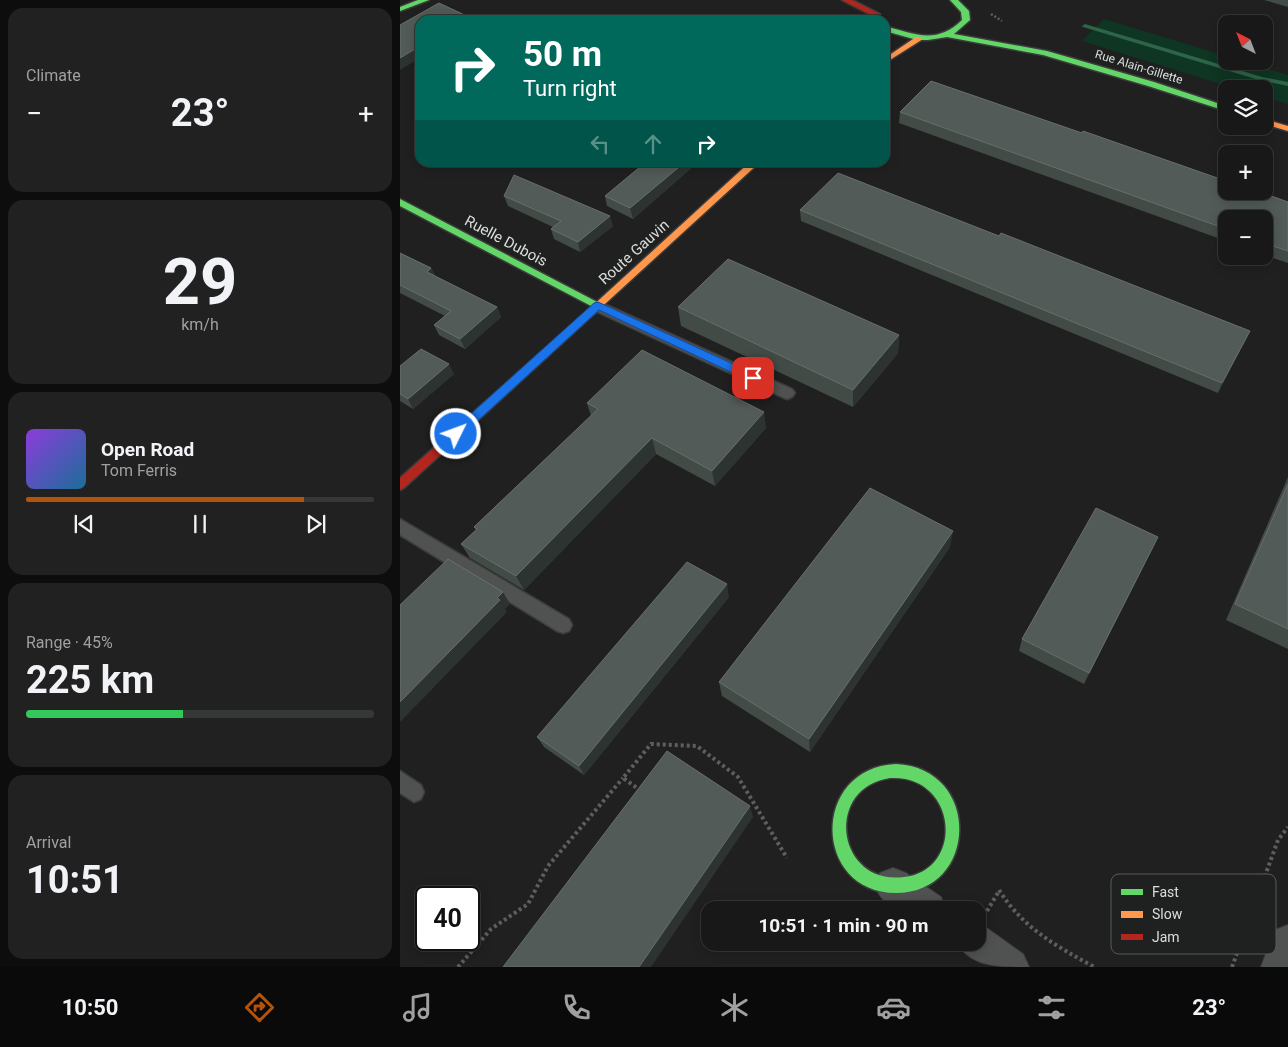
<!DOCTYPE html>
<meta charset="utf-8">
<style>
:root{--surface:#181818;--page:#212121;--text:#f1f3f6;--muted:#9fa0a2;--line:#363737;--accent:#b45309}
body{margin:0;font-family:Roboto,sans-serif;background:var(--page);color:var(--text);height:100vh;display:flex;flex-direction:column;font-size:19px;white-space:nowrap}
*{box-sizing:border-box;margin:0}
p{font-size:16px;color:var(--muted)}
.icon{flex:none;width:28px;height:28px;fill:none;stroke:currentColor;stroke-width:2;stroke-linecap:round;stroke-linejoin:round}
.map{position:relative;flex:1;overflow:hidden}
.panel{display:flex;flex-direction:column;gap:8px;padding:8px;background:#0d0d0d;width:400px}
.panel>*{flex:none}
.hud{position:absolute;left:15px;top:15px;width:475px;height:152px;border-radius:15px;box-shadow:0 2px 12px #0003,0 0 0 1px var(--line);background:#00695c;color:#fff;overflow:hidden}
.needle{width:32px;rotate:318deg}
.tools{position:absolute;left:818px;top:15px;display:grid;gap:10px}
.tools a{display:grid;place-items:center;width:55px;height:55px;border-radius:10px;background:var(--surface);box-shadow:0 2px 12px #0003,0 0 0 1px var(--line);font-size:25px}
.speed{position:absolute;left:15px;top:886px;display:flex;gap:10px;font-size:25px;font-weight:700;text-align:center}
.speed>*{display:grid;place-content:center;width:65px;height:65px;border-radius:50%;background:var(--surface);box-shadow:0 2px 12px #0003,0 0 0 1px var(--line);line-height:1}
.speed .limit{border:2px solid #111;border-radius:8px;background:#fff;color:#111}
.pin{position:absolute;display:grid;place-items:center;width:42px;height:42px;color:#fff;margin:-21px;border-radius:10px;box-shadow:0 2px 8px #0006}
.me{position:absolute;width:55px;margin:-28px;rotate:48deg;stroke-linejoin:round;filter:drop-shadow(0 0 4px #0008)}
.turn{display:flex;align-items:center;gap:18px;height:105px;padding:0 25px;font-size:22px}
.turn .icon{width:65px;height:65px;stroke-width:2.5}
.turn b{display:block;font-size:35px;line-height:42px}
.lanes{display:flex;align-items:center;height:48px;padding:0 25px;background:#0003;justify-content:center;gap:25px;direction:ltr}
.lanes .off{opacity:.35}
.big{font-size:38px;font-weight:700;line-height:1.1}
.panel .tile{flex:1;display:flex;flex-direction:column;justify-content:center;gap:8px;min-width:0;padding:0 18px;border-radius:15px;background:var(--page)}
.panel .dial{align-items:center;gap:0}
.dial b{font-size:65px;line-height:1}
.song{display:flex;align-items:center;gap:15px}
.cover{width:60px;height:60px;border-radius:8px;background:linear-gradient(135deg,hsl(270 70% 55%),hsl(200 70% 35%))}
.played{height:5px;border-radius:2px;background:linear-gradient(90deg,var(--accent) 80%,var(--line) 80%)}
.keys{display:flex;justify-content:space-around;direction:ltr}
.heat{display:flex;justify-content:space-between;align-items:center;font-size:28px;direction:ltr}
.charge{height:8px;border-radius:4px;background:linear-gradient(90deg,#34c759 45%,var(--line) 0)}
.trip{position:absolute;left:301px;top:901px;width:285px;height:50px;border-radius:15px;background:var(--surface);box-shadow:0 2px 12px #0003,0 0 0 1px var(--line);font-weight:700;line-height:50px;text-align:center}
.menu{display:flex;height:80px;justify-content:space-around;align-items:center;background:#0a0a0a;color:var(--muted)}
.menu .icon{width:35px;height:35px}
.menu .active{color:var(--accent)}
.menu b{font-size:22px;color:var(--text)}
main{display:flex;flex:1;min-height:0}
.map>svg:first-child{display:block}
</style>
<main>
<section class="panel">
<div class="tile"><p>Climate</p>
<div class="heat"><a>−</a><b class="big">23°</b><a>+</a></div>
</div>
<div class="tile dial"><b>29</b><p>km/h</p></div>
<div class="tile">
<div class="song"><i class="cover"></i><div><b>Open Road</b><p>Tom Ferris</p></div></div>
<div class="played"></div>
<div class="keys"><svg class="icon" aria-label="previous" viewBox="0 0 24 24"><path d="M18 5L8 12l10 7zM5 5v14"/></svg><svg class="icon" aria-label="pause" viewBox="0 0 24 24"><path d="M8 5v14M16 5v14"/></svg><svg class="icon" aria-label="next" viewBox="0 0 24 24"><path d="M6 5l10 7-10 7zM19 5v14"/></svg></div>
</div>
<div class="tile"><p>Range · 45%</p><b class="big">225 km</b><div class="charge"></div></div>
<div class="tile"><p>Arrival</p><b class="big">10:51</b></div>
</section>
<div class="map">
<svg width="888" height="967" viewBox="0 0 888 967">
<rect width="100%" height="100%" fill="#202020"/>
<path fill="#0f3523" d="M 704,19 L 826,56 L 826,61 L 842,61 L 888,75 L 888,104 L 864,97 L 864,89 L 837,89 L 682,41 Z"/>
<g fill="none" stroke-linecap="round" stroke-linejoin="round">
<path fill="#2e6447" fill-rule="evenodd" d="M 685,24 L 862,77 L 888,82 L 888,86 L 859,80 L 683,27 L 682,26 Z"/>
<g stroke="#3b3c3b" stroke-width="3">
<g id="lane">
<path d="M 198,301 L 392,389 L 395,393 L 392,397 L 387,399 L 382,397 L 193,310 L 191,306 L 193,302 Z"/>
<path d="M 0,519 L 169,619 L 172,625 L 169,631 L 163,633 L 157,631 L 0,535 Z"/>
<path d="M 0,771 L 21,785 L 24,792 L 21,799 L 14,802 L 0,793 Z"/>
</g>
</g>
<g stroke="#3b3c3b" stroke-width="2">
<g id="street">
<path d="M 493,868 L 506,873 L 541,897 L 546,910 C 517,910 488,918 475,886 L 480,873 Z"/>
<path d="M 578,925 L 588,929 L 623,954 L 629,967 C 599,967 570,967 557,942 L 578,942 Z"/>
<path d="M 888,925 L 888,967 L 861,967 L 875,930 Z"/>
</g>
</g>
<g stroke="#3b3c3b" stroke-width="3">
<g id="fast">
<path d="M 18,0 L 29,0 L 0,11 L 0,7 Z"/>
<path d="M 550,0 L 558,0 L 569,11 L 570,20 L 554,34 L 647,51 L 754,82 L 826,106 L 826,111 L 748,86 L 643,55 L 547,37 L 528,40 L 517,40 L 485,31 L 485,26 C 514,34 537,45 562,20 L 561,12 Z"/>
<path d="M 0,199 L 201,304 L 203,306 L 198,309 L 195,308 L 0,206 Z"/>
<path d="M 496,764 C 582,768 579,893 496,893 C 413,893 410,768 496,764 ZM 490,778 C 557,774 566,870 504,877 C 437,886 423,788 490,778 Z"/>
</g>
</g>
<g stroke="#3b3c3b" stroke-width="3">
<g id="slow">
<path d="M 516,37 L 523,39 L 485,63 L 485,58 Z"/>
<path d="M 864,119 L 888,126 L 888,131 L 864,124 Z"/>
<path d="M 350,162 L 360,162 L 194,314 L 188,314 L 186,312 L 188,310 Z"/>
</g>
</g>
<g stroke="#3b3c3b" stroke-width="3">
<g id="jam">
<path d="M 442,0 L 452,0 L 480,14 L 473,16 Z"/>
<path d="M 191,309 L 194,310 L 196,312 L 194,314 L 4,488 L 0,490 L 0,478 L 188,310 Z"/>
</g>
</g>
<path stroke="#5d5e5d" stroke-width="2.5" stroke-dasharray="2 2" stroke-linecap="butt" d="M 591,14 L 602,21"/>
<g stroke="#5d5e5d" stroke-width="4" stroke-dasharray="3 3" stroke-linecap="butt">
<path d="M 241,791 L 223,778 L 251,744 L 297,746 L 338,777 L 387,858"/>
<path d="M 599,890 C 624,929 655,945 694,967"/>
<path d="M 587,911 L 599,891"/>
<path d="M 58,967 L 91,929 L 128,904 L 148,866 L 223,778"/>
<path d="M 832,967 L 878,840 L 888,827"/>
</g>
<use href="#lane" fill="#505251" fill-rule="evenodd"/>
<use href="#street" fill="#505251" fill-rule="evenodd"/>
<use href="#fast" fill="#63d668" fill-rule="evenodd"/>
<use href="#slow" fill="#ff974d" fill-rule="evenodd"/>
<use href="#jam" fill="#b3261e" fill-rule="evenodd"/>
</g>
<g fill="#424b46">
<path d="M 864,0 L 888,0 L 888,7 Z"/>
<path d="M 500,112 L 682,133 L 888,202 L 888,263 L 864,255 L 864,219 L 826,219 L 826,241 L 499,123 Z"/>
<path d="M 246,162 L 298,162 L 233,219 L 207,206 L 205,196 Z"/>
<path d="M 104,196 L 213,226 L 180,252 L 154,239 L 151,229 L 153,227 L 108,206 Z"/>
<path d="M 400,210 L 599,236 L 850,331 L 818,393 L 401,221 Z"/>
<path d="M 0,253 L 31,268 L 35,276 L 97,307 L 101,317 L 65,349 L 39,335 L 34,325 L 45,316 L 0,293 Z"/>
<path d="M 278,307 L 499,335 L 498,353 L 453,407 L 281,326 Z"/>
<path d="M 0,366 L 54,374 L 13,409 L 0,401 Z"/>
<path d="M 187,403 L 366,428 L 315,486 L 256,454 L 124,590 L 70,558 L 61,544 L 76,530 L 74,527 L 191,416 Z"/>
<path d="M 888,477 L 888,649 L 826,620 Z"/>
<path d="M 758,537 L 684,684 L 619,651 L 622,639 Z"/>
<path d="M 550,547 L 410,752 L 322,696 L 319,682 Z"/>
<path d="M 329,597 L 184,775 L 144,747 L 137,737 Z"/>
</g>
<g fill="#2d3330">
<path d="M 69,17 L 70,20 L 63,20 Z"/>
<path d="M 20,46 L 20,58 L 0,70 L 0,58 Z"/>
<path d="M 285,162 L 298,162 L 233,219 L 230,208 Z"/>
<path d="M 210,216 L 213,226 L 180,252 L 178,242 Z"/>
<path d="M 31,268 L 36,278 L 27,272 Z"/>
<path d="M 97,307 L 101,317 L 65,349 L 60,339 Z"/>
<path d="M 850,331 L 845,341 L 818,393 L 822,383 Z"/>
<path d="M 499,335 L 498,353 L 453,407 L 453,390 Z"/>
<path d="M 49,364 L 54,374 L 13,409 L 8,399 Z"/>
<path d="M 364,412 L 366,428 L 315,486 L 312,471 Z"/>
<path d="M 252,438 L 256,454 L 124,590 L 116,576 Z"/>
<path d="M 553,531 L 550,547 L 410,752 L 409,739 Z"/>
<path d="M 758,537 L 752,550 L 684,684 L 689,673 Z"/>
<path d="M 327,584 L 329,597 L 184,775 L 179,766 Z"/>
<path d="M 103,592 L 110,604 L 105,609 L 107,612 L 0,722 L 0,702 Z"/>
<path d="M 350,806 L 353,817 L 251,967 L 239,967 Z"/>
</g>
<g fill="#525b57" stroke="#686f6c">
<path d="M 39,3 L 69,17 L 63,20 L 20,20 L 20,46 L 0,58 L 0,25 Z"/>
<path d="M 531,81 L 682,133 L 683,131 L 826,181 L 826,191 L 857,191 L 888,202 L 888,251 L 864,243 L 864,219 L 826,219 L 826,229 L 500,112 Z"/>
<path d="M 246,162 L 285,162 L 230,208 L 205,196 Z"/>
<path d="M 438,173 L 599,236 L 601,233 L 850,331 L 822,383 L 400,210 Z"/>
<path d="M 114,175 L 210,216 L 178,242 L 151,229 L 161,221 L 104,196 Z"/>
<path d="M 0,253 L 31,268 L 27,272 L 97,307 L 60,339 L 34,325 L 51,311 L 0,285 Z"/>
<path d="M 328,259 L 499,335 L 453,390 L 278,307 Z"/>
<path d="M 21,349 L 49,364 L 8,399 L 0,394 L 0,366 Z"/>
<path d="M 242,350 L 364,412 L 312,471 L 252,438 L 116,576 L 61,544 L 77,529 L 74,527 L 198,409 L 187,403 Z"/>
<path d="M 888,484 L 888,629 L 835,604 Z"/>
<path d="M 470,488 L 553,531 L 409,739 L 319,682 Z"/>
<path d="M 696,508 L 758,537 L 689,673 L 622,639 Z"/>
<path d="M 48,559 L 103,592 L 97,598 L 100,600 L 0,702 L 0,605 Z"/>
<path d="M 287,562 L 327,584 L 179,766 L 137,737 Z"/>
<path d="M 267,751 L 350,806 L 239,967 L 103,967 Z"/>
</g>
<path fill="#1a73e8" stroke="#114b97" d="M 198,302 L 357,375 L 359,378 L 357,381 L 350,381 L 199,310 L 60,437 L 53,437 L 51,434 L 53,430 L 194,303 Z"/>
<g text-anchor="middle" stroke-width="5" stroke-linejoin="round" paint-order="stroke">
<g font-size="12" fill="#dcdedd" stroke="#1f2120">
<text transform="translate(739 67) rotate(17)" y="4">Rue Alain-Gillette</text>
</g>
<g font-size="15" fill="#dcdedd" stroke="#1f2120">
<text transform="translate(106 241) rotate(28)" y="5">Ruelle Dubois</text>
<text transform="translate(234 252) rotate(-42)" y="5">Route Gauvin</text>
</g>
</g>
<rect x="711" y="874" width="165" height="80" rx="8" fill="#1f2120" stroke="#585a59" stroke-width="1"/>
<rect x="721" y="889" width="22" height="6" fill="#63d668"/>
<rect x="721" y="911" width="22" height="7" fill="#ff974d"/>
<rect x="721" y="934" width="22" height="6" fill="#b3261e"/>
<g font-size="14" fill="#dcdedd">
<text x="752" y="897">Fast</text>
<text x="752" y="919">Slow</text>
<text x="752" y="942">Jam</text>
</g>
</svg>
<div class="tools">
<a><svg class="needle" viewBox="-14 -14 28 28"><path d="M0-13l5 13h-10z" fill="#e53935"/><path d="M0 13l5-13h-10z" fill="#9fa0a2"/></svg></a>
<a><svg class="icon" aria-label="layers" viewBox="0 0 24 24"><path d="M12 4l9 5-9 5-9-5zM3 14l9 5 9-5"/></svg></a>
<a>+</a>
<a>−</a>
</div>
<div class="speed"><div class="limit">40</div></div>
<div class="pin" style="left:353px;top:378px;background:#d93025"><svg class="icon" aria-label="arrive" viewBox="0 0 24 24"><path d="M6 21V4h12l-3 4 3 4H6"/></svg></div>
<svg class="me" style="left:56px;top:434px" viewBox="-20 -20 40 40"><circle r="17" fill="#1a73e8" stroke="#fff" stroke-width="3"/><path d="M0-11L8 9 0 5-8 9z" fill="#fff"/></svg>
<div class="trip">10:51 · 1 min · 90 m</div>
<div class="hud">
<div class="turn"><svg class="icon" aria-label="right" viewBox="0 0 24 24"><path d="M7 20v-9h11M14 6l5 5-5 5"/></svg><div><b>50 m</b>Turn right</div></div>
<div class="lanes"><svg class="icon off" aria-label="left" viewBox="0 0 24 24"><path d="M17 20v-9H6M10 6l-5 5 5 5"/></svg><svg class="icon off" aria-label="ahead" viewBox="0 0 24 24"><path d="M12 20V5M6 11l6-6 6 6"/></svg><svg class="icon" aria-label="right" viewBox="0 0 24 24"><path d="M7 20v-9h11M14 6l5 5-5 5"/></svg></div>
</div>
</div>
</main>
<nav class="menu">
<b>10:50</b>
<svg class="icon active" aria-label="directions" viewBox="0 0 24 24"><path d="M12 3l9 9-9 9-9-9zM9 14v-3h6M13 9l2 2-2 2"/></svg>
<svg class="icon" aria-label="music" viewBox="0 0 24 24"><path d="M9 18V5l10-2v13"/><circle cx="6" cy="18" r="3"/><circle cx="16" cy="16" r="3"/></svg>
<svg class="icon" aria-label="phone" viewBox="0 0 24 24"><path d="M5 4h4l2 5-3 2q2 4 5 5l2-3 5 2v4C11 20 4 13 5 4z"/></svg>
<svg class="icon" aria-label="climate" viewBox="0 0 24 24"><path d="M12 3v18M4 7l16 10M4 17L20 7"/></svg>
<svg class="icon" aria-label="car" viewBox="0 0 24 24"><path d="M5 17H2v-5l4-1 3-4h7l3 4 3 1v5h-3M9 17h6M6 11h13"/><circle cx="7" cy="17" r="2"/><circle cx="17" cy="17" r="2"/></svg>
<svg class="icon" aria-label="filters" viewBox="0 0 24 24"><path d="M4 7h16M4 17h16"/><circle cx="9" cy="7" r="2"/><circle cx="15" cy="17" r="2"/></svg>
<b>23°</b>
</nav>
